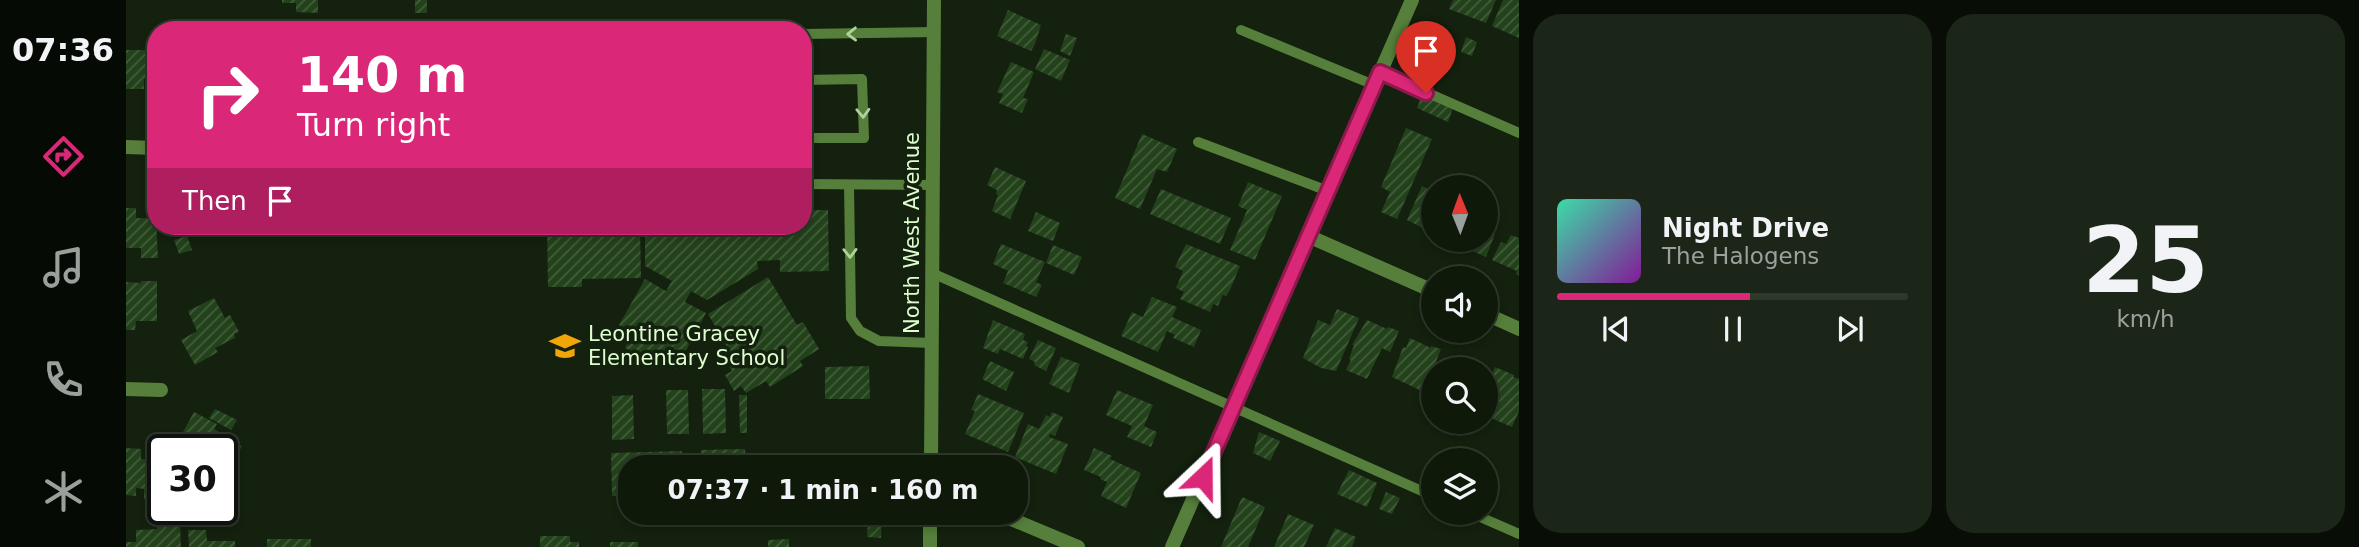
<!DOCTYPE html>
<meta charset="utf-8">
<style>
:root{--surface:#0e190a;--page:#1c2618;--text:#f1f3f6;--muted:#9ba09c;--line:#2e382b;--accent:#db2777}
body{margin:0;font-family:"DejaVu Sans",sans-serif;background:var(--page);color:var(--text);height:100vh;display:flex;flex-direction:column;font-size:26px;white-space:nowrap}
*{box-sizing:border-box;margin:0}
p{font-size:23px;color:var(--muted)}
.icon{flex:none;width:38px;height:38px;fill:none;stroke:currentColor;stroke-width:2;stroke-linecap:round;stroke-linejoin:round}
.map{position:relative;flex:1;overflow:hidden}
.drawer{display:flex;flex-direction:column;gap:14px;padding:14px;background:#080e06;width:840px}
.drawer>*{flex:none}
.hud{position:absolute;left:21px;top:21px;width:665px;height:214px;border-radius:28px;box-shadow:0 4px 10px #0003,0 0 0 2px var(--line);background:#db2777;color:#fff;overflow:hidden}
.needle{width:46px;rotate:359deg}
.tools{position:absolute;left:1295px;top:175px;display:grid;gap:14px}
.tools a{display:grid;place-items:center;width:77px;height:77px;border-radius:50%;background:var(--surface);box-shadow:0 4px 10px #0003,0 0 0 2px var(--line);font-size:35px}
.speed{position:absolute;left:21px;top:434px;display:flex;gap:14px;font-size:35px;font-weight:700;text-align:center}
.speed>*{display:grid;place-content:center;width:91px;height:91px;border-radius:50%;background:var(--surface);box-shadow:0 4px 10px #0003,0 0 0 2px var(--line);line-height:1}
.speed .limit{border:4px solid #111;border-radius:10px;background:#fff;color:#111}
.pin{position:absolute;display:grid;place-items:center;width:60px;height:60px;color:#fff;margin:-72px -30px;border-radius:50% 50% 50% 0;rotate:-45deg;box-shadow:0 0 7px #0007}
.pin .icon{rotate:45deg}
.me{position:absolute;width:77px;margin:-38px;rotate:23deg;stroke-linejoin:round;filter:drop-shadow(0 0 5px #0008)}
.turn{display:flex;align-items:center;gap:24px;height:147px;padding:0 35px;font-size:32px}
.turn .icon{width:91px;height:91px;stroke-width:2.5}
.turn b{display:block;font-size:49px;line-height:60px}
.then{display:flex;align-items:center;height:66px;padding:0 35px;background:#0003;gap:14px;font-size:26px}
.drawer .widget{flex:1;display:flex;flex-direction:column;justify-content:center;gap:10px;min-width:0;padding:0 24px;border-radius:28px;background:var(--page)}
.drawer .dial{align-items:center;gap:0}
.dial b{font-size:91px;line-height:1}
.song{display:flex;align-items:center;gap:21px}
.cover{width:84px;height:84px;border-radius:10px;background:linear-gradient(135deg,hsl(160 70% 55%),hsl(290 70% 35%))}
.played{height:7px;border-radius:4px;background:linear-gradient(90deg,var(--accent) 55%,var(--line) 55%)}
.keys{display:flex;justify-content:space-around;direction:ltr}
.drawer .tiles{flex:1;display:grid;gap:14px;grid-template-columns:repeat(2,1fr)}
.trip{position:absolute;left:492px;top:455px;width:410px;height:70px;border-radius:28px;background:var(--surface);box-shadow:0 4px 10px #0003,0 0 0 2px var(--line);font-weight:700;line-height:70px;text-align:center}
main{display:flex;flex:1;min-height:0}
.menu{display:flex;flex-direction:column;width:126px;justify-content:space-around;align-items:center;background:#060a04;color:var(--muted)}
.menu .icon{width:49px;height:49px}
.menu .on{color:var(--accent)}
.menu b{font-size:32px;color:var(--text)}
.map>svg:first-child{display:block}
</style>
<main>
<nav class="menu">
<b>07:36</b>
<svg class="icon on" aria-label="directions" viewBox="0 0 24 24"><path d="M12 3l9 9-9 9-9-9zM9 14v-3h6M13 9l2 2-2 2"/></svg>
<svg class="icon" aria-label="music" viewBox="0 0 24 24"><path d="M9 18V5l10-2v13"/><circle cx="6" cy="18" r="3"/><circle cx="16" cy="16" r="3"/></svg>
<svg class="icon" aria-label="phone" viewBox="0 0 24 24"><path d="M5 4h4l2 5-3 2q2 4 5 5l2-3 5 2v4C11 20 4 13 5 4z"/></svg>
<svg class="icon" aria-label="climate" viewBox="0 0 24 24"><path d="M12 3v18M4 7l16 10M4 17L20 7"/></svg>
</nav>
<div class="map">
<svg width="1393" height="547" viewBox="0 0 1393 547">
<defs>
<pattern id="building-hatch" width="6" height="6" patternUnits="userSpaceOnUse" patternTransform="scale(1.75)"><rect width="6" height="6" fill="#23421b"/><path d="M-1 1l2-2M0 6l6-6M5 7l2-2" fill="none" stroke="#425e3b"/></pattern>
</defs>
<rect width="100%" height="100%" fill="#13210e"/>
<g fill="url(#building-hatch)">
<path d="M 156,0 L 192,0 L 192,13 L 170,12 L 170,3 L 156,3 Z"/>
<rect x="289" y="0" width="12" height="13"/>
<path d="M 1327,0 L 1370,0 L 1360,23 L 1323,9 Z"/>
<path d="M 1377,0 L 1393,0 L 1393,38 L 1366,26 Z"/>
<path d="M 882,10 L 915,25 L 909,44 L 905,51 L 871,36 Z"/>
<path d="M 940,34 L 951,38 L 944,56 L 934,51 Z"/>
<path d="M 1340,37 L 1351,42 L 1346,56 L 1335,52 Z"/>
<path d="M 21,39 L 30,40 L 30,79 L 18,79 L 18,89 L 0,89 L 0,50 L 21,50 Z"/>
<path d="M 918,49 L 944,60 L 935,81 L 909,69 Z"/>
<path d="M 885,62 L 908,72 L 897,98 L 902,99 L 896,113 L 873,103 L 877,94 L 871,92 Z"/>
<path d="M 1296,95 L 1327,108 L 1322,122 L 1291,108 Z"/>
<path d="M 1280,128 L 1306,139 L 1271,219 L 1255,212 L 1264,192 L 1255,187 Z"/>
<path d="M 1016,134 L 1051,149 L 1041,172 L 1031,169 L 1014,209 L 989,198 Z"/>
<path d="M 869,167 L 900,181 L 884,219 L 866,211 L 872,195 L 870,194 L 871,190 L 861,185 Z"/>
<path d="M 1122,182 L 1156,196 L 1129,260 L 1104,250 L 1121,210 L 1112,206 Z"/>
<path d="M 1296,186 L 1307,191 L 1307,233 L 1281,220 Z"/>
<path d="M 1035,189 L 1105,218 L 1094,244 L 1024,214 Z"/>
<path d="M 0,208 L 10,208 L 10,218 L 30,218 L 32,258 L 15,258 L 15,248 L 0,248 Z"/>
<path d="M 677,210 L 702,210 L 703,271 L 654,272 L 654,260 L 631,261 L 632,269 L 581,300 L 565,291 L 559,302 L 580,313 L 550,369 L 538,362 L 534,367 L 499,348 L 502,342 L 488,334 L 519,279 L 540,291 L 546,281 L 519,266 L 519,226 L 677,226 Z"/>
<path d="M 910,212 L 934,223 L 927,241 L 902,231 Z"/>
<path d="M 1360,214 L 1366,217 L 1361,230 L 1369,234 L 1360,257 L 1333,245 L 1334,243 L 1327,240 L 1360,240 Z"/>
<path d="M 72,226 L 97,226 L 92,237 Z"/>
<path d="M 421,226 L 514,226 L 515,278 L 456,279 L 456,287 L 422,287 Z"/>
<path d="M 1385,235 L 1393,238 L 1393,276 L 1390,274 L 1391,271 L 1366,260 L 1375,242 L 1380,244 Z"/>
<path d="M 61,236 L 66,250 L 53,254 L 48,240 Z"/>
<path d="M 875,244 L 919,262 L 910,282 L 916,285 L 910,297 L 877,283 L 882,271 L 867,264 Z"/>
<path d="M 1060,244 L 1114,266 L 1104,290 L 1100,296 L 1097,295 L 1092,306 L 1087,304 L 1084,312 L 1054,299 L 1058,292 L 1050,288 L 1057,271 L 1049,267 Z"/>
<path d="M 927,245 L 956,257 L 948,275 L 920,263 Z"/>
<path d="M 642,277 L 671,325 L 677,322 L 693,349 L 674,361 L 677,366 L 644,387 L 640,381 L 620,393 L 615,386 L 608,391 L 599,375 L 606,371 L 603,366 L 610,362 L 582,314 Z"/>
<path d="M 15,281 L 31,281 L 31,321 L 10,321 L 9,330 L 0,330 L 0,282 L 15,283 Z"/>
<path d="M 1026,297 L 1051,307 L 1046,317 L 1075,330 L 1068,347 L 1047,338 L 1049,335 L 1041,331 L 1032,352 L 995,336 L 1006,312 L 1017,317 Z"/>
<path d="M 88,298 L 99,318 L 104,315 L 113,332 L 108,334 L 109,338 L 89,348 L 92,352 L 69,365 L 55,340 L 71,331 L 62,311 Z"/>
<path d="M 1211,309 L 1233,318 L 1210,371 L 1195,368 L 1177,358 L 1192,320 L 1204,325 Z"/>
<path d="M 867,320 L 899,334 L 897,340 L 902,342 L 900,346 L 902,347 L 897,359 L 874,349 L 872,354 L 857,348 Z"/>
<path d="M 1241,320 L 1261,329 L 1262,327 L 1273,331 L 1264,352 L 1256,348 L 1241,379 L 1220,370 L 1225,360 L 1223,359 L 1228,345 L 1226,345 Z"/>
<path d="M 1284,338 L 1305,348 L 1305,346 L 1315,349 L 1298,392 L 1266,377 L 1277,347 L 1280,348 Z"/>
<path d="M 912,340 L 930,348 L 920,371 L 908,365 L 909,362 L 903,359 Z"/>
<path d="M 935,357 L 954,364 L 943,393 L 923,384 Z"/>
<path d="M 1327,357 L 1347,366 L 1348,364 L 1359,369 L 1318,369 L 1320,366 L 1322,368 Z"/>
<path d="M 864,361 L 888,372 L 880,391 L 856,379 Z"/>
<path d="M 743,366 L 744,399 L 699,399 L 699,367 Z"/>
<path d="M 1369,367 L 1388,375 L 1387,377 L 1393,379 L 1393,411 L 1386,427 L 1360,416 L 1360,387 Z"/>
<path d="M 576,389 L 599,389 L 600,433 L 577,434 Z"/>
<path d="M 540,390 L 562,390 L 563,434 L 541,434 Z"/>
<path d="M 991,390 L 1027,405 L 1018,426 L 1031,432 L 1025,447 L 1001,437 L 1006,426 L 980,415 Z"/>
<path d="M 852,394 L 898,413 L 882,452 L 839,434 L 849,411 L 845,410 Z"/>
<path d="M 507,395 L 508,439 L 486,440 L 486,396 Z"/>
<path d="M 613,395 L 621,395 L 621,433 L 614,433 Z"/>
<path d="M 89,409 L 111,420 L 105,430 L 83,418 Z"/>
<path d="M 68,412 L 91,424 L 88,429 L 116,446 L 107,462 L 96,456 L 96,450 L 68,450 L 70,446 L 64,442 L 67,437 L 57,432 Z"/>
<path d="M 926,412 L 937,417 L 929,436 L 924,434 L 923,437 L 942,444 L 930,474 L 889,457 L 902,424 L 913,429 L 920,415 L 924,417 Z"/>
<path d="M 1133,432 L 1154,441 L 1144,461 L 1127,453 Z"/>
<path d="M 0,448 L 15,449 L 15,459 L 36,460 L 34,476 L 37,475 L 37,492 L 34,491 L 33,500 L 18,499 L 18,489 L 10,488 L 10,496 L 0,495 Z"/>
<path d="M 968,448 L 986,456 L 984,459 L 1015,473 L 1000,508 L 975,496 L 981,482 L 974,479 L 975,477 L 958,470 Z"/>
<path d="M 619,449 L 620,467 L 575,467 L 575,450 Z"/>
<path d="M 556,451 L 556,467 L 504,467 L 504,496 L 486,496 L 485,453 Z"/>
<path d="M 1223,470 L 1251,483 L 1241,507 L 1211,494 Z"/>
<path d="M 1260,492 L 1274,498 L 1266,514 L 1253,509 Z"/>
<path d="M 1116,497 L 1139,507 L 1122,547 L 1095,547 Z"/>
<path d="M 1162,514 L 1188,525 L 1178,547 L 1148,547 Z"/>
<path d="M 742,518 L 756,518 L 755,538 L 741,537 Z"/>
<path d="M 31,524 L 54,524 L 55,547 L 0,547 L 0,542 L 10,542 L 10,530 L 31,529 Z"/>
<path d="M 1209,528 L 1230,537 L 1226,547 L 1200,547 Z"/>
<path d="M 62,530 L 80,530 L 81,541 L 109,541 L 109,547 L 63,547 Z"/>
<path d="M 414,536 L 444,536 L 444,542 L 453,542 L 453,547 L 414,547 Z"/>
<rect x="141" y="539" width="44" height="8"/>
<path d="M 663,539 L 663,547 L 642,547 L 642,540 Z"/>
<rect x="484" y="542" width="28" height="5"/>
</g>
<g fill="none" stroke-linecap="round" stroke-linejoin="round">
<g stroke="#557f3a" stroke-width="10">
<path d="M 1115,30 L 1248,85"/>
<path d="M 677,34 L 809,32"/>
<path d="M 1254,72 L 1393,133"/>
<path d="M 677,80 L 736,79 L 738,138 L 677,138"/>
<path d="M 1072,142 L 1202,191"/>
<path d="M 677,184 L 807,185"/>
<path d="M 723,185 L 725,318 L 734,331 L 753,341 L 806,343"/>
<path d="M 806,273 L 1307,496"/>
<path d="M 1345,513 L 1393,534"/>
</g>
<g stroke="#557f3a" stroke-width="14">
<path d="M 0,147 L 30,148"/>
<path d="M 1182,236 L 1307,291"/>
<path d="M 1360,314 L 1393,329"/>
<path d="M 0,389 L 35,390"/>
<path d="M 805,467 L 808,0"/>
<path d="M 871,513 L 952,547"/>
<path d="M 804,547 L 804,513"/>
<path d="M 1046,547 L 1286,0"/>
</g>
</g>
<defs><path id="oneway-chevron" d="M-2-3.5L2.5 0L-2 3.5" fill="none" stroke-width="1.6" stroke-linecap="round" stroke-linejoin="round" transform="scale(1.75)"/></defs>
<g stroke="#aed29b">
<use href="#oneway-chevron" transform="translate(726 34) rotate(179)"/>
<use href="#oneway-chevron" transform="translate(737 113) rotate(88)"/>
<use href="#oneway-chevron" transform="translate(724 253) rotate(89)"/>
</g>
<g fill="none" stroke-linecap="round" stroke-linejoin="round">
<g stroke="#8e194d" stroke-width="18">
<path id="route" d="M 1077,477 L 1254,72 L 1300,93"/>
</g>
<use href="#route" stroke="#db2777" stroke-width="12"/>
</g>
<defs>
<g id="school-bare" transform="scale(2.415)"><path d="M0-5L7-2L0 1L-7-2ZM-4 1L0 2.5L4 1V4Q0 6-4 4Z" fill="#f2a507" stroke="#13210e" stroke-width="2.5" paint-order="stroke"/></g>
</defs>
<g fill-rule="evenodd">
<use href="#school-bare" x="439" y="346"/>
</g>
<g text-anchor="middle" stroke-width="7" stroke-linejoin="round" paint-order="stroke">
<g font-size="21" fill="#defecf" stroke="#13210e">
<text transform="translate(786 233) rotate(-90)" y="7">North West Avenue</text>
</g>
<g font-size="21" fill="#defecf" stroke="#13210e" text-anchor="start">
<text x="462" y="341">Leontine Gracey<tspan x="462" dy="24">Elementary School</tspan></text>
</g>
</g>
</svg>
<div class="tools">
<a><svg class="needle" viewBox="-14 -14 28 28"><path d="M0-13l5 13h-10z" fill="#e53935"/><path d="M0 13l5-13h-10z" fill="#9ba09c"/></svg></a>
<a><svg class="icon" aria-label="sound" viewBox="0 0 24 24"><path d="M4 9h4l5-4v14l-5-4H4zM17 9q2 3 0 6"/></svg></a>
<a><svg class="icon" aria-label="search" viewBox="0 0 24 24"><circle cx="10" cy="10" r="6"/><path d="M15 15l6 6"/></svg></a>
<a><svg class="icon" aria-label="layers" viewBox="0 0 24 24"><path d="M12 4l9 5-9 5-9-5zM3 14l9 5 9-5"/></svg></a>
</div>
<div class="speed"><div class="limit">30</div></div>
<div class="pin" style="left:1300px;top:93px;background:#d93025"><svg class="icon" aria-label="arrive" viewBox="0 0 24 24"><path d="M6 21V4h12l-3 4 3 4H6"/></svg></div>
<svg class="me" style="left:1077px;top:477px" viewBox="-20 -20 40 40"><path d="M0-17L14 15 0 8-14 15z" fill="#db2777" stroke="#fff" stroke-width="4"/></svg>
<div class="trip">07:37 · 1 min · 160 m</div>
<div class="hud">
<div class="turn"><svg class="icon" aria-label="right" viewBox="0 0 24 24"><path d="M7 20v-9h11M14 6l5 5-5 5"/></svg><div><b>140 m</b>Turn right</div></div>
<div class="then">Then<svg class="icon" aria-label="arrive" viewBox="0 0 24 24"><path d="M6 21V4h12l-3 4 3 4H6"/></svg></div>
</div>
</div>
<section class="drawer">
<div class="tiles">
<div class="widget">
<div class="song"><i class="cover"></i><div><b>Night Drive</b><p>The Halogens</p></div></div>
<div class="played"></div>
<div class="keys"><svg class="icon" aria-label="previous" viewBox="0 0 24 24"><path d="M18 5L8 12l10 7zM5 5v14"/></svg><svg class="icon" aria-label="pause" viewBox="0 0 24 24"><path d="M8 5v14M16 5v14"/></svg><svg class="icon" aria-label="next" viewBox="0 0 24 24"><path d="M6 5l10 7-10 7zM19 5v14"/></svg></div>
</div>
<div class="widget dial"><b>25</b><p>km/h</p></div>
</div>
</section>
</main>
